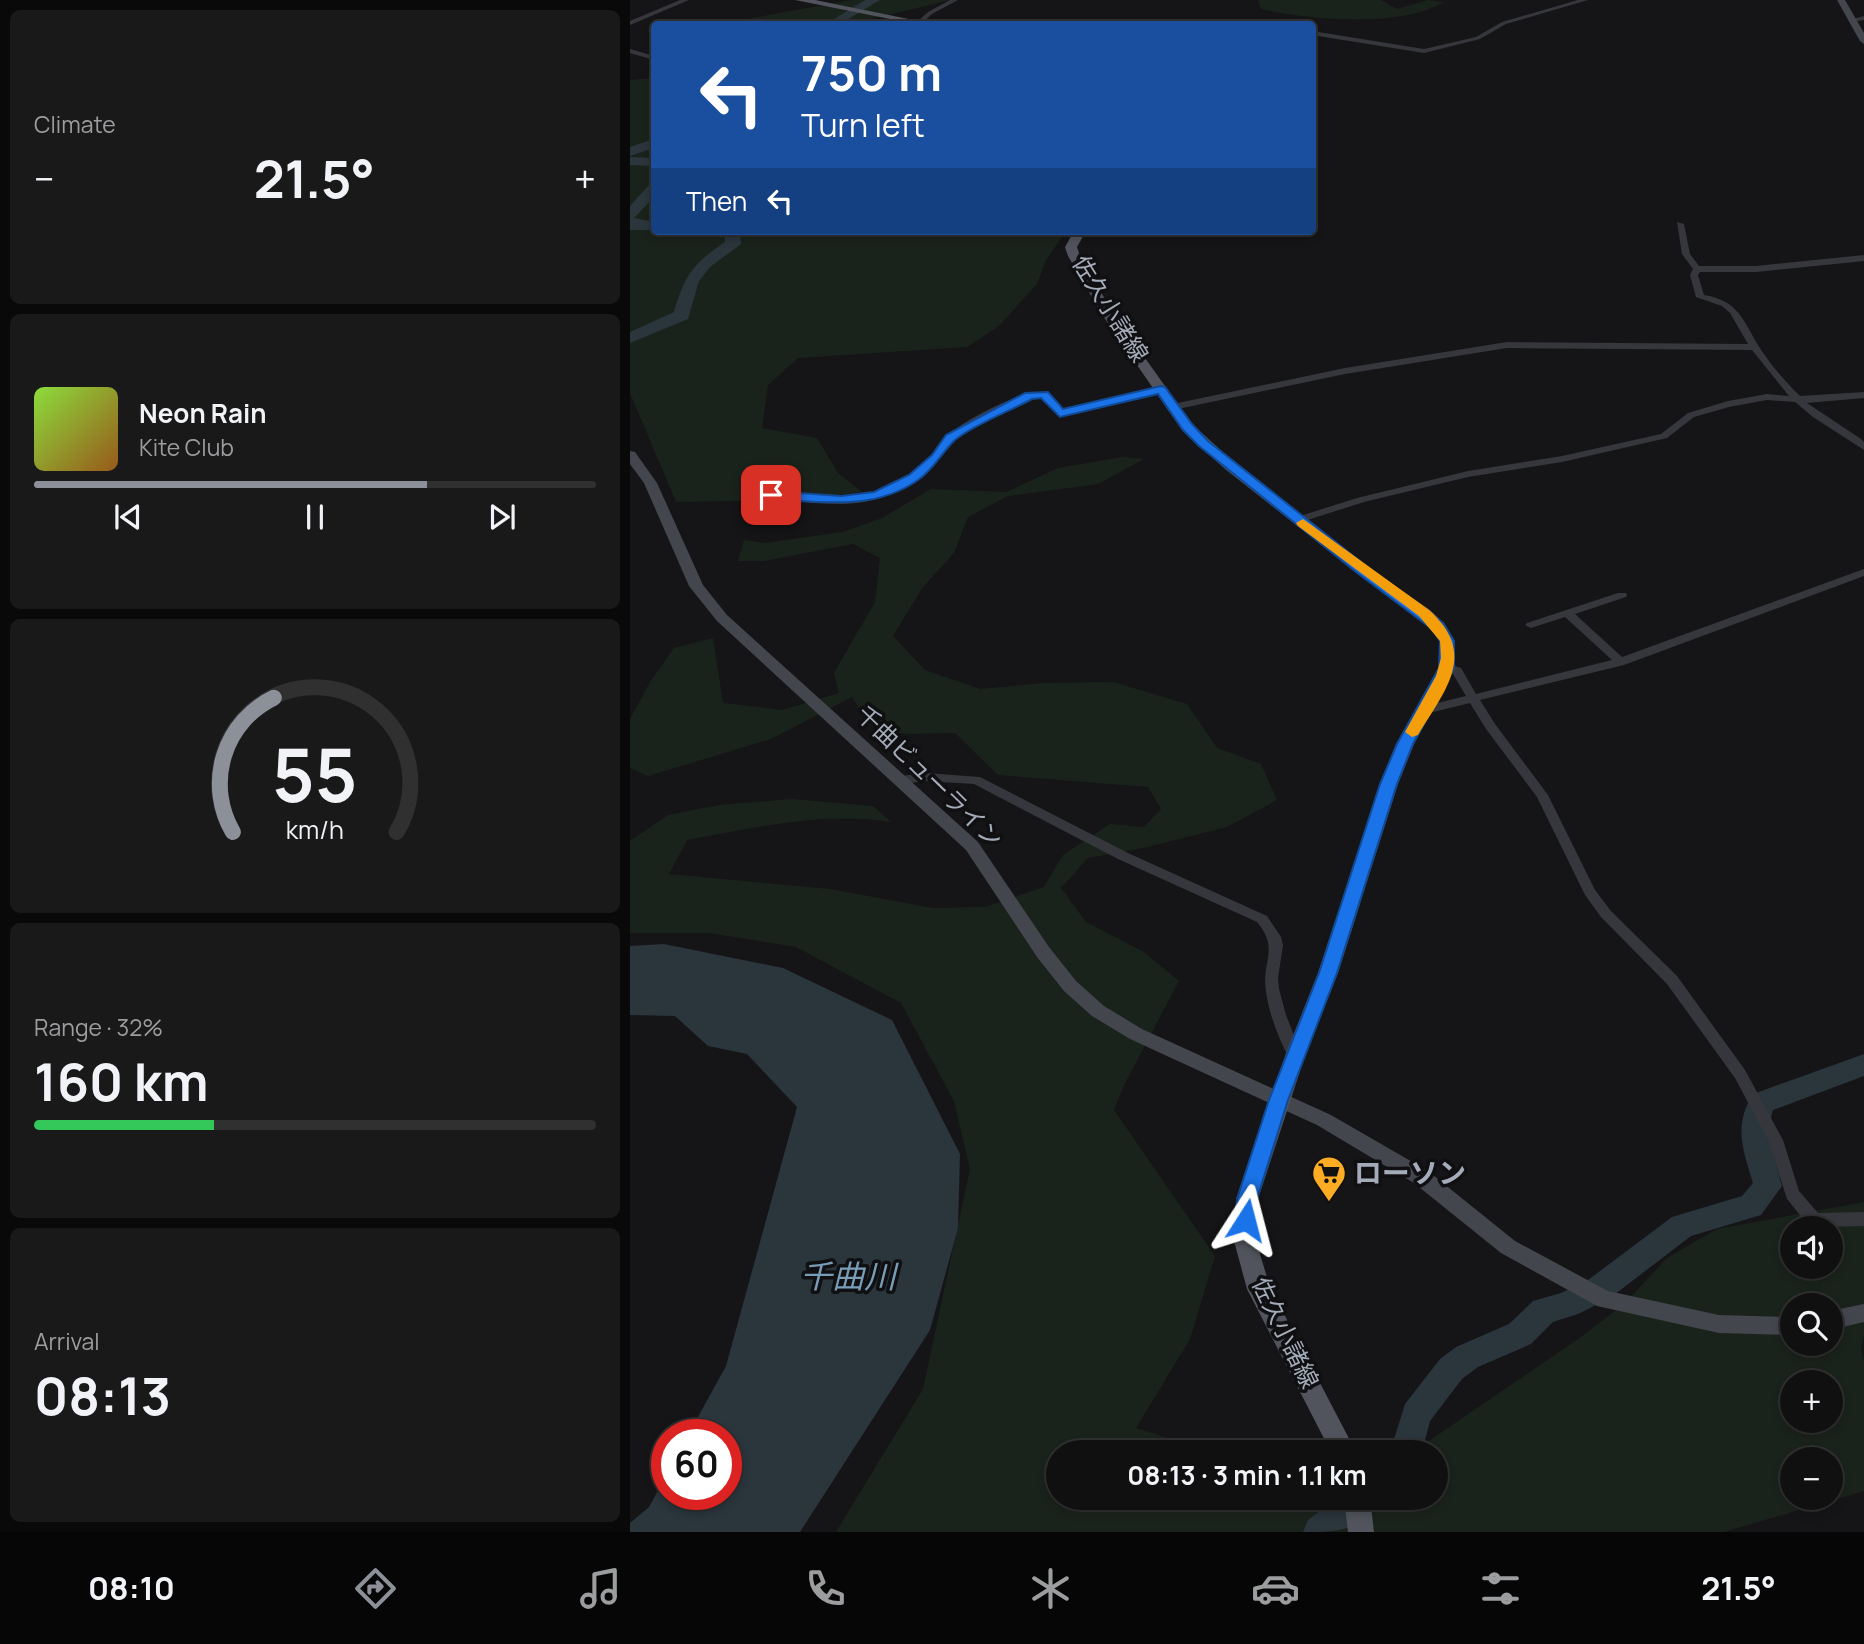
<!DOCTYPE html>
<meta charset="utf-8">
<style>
:root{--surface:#101011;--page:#19191a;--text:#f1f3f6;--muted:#9c9d9f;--line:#303031;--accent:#8c9099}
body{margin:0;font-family:Manrope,"Noto Sans JP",sans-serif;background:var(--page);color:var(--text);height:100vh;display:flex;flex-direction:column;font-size:26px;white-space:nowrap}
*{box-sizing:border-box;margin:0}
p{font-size:23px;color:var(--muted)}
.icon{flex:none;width:38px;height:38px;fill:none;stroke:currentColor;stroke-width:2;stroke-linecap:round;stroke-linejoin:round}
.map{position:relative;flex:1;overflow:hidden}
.side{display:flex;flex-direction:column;gap:10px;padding:10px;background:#090909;width:630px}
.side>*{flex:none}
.banner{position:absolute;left:21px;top:21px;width:665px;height:214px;border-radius:7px;box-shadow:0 4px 10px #0003,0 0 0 2px var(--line);background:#1a4fa0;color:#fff;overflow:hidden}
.fabs{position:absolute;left:1150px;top:1216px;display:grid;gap:14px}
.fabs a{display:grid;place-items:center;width:63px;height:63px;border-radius:50%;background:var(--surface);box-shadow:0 4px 10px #0003,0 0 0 2px var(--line);font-size:35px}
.speed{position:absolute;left:21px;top:1419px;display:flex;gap:14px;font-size:35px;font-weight:700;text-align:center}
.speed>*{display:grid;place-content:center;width:91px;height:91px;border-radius:50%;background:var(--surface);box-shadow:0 4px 10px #0003,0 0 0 2px var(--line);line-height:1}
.speed .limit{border:10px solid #d22;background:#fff;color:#111}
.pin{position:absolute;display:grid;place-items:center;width:60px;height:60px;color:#fff;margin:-30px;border-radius:14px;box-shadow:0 4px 10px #0006}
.me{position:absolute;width:77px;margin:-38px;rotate:9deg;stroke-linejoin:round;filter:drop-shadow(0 0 5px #0008)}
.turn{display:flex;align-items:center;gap:24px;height:147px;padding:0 35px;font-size:32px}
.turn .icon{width:91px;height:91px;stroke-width:2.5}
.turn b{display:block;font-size:49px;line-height:60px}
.then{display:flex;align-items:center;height:66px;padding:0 35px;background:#0003;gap:14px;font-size:26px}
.big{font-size:52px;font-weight:700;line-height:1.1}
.side .tile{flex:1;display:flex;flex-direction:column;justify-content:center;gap:10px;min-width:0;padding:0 24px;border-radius:10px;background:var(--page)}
.side .dial{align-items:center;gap:0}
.dial svg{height:182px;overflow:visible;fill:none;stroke:var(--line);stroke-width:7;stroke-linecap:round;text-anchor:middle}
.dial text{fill:var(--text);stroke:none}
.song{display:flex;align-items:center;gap:21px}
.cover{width:84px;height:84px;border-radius:10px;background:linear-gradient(135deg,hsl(90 70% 55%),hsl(30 70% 35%))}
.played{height:7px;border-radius:4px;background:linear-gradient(90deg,var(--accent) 70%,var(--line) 70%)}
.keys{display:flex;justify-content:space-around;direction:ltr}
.heat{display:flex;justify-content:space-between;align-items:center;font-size:38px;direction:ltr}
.charge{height:10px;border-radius:5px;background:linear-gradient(90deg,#34c759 32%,var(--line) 0)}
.trip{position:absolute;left:416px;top:1440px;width:402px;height:70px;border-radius:35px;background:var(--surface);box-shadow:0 4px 10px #0003,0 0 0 2px var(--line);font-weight:700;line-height:70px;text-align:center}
.tabs{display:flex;height:112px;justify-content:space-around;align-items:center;background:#060607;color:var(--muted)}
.tabs .icon{width:49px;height:49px}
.tabs .selected{color:var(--accent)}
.tabs b{font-size:32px;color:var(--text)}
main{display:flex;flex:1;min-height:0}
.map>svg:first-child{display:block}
</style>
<main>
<section class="side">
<div class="tile"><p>Climate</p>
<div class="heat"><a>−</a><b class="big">21.5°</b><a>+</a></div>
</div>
<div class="tile">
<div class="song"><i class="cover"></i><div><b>Neon Rain</b><p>Kite Club</p></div></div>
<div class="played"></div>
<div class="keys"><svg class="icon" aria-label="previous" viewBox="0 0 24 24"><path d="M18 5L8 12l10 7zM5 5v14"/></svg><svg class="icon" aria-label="pause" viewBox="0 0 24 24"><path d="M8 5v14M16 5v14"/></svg><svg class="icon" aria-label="next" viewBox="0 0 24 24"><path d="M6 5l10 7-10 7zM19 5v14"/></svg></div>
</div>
<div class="tile dial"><svg viewBox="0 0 100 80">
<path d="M14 69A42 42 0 1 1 86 69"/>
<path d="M14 69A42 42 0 0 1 32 10" stroke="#8c9099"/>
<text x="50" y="56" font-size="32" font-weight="700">55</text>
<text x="50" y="72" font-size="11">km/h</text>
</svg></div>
<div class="tile"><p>Range · 32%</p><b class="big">160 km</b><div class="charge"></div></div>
<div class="tile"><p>Arrival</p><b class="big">08:13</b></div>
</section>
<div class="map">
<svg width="1234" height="1532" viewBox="0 0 1234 1532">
<rect width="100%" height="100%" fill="#151517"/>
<g fill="#1a231b" fill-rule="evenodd">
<path d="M 221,0 L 321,0 L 219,24 L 90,24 Z"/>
<path d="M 628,0 L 751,0 L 767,9 L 798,0 L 814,2 C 770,28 680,20 631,9 Z"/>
<path d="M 24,78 L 24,231 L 436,231 L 416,260 L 407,284 L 369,326 L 337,347 L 168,358 L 138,385 L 132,428 L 187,438 L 208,473 L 232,492 L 165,500 L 46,502 L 0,393 L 0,80 Z"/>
<path d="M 493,457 L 514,459 L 468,484 L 378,496 L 338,517 L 324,553 L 292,588 L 263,636 L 295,670 L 350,689 L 413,683 L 483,682 L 557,704 L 587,748 L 631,764 L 647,800 L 597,827 L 513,848 L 458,858 L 431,888 L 456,922 L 514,952 L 549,981 L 493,1087 L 484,1110 L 585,1256 L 560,1339 L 506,1428 L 583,1452 L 429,1452 L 429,1498 L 807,1498 L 807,1452 L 770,1452 L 793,1445 L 951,1337 L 994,1304 L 1037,1258 L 1087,1229 L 1234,1202 L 1234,1335 L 1231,1348 L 1234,1362 L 1234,1491 L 1094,1532 L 206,1532 L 293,1389 L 340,1169 L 324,1101 L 271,1003 L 166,947 L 79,933 L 0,933 L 0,841 L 38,815 L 89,805 L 162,799 L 243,806 L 261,822 C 193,811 124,828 57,840 L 39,874 L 200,889 L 303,908 L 355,907 L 414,887 L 433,855 L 480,824 L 514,827 L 531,809 L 518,787 L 368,775 L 325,733 L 275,734 L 240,725 L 222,697 L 141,739 L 18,776 L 0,768 L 0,719 L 20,682 L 44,648 L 83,638 L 93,703 L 152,710 L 209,693 L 204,673 L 245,602 L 250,558 L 223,544 L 134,561 L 108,561 L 114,540 L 135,543 L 213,532 L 252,518 L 301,489 L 376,492 L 428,468 ZM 1162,1228 L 1200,1228 L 1200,1267 L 1162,1267 ZM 1162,1306 L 1200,1306 L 1200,1344 L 1162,1344 ZM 1162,1382 L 1200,1382 L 1200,1421 L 1162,1421 ZM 1162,1460 L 1200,1460 L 1200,1498 L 1162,1498 Z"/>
</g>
<path fill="#2a353c" d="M 34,944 L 153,968 L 262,1020 L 330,1154 L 328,1228 L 300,1330 L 170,1532 L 0,1532 L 0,1523 L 19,1507 L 37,1474 L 37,1494 L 96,1494 L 96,1435 L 58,1435 L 96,1366 L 167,1107 L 117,1054 L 78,1046 L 45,1016 L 0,1015 L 0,946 Z"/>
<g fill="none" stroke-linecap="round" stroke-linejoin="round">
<g fill="#2a353c" fill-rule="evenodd">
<path d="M 235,0 L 250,0 L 210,24 L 196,24 Z"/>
<path d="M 24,139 L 24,148 L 0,156 L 0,147 Z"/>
<path d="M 0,157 L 24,158 L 24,166 L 0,165 Z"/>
<path d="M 24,184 L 24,197 L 4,218 L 24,222 L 24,230 L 0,230 L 0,206 L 19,185 Z"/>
<path d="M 94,231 L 110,231 L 111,244 L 80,267 L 69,281 L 58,319 L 0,343 L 0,332 L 44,312 C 55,274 63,264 95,242 Z"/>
<path d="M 1234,1054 L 1234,1076 L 1143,1110 L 1137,1132 L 1152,1186 L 1131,1215 L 1061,1236 L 980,1298 L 948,1314 L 923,1322 L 901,1344 L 848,1367 L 832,1379 L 800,1421 L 792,1452 L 760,1452 L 775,1404 L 810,1359 L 826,1347 L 879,1324 L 903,1301 L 931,1293 L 958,1280 L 1042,1217 L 1112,1196 L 1123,1183 C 1113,1150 1103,1126 1123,1094 Z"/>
<path d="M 707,1498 L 749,1498 C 734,1532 706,1532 673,1532 L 678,1520 Z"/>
</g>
<g fill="#35373d" fill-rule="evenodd">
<path d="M 50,0 L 59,0 L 0,25 L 0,21 Z"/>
<path d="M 320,0 L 328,0 L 302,14 L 291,24 L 287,24 L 287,22 L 298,12 Z"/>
<path d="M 948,0 L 958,0 L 876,24 L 850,39 L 794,53 L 682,35 L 682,31 L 794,49 L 846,37 L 872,22 Z"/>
<path d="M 1234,16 L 1234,20 L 1222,22 L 1219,20 Z"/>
<path d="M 551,22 L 612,22 L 615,24 L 548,24 Z"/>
<path d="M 0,49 L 24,56 L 24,60 L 0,53 Z"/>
<path d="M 1047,222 L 1054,224 L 1060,254 L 1069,266 L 1126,266 L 1234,255 L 1234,261 L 1126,272 L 1070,272 L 1068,275 L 1074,295 C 1113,301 1115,328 1134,354 C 1144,369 1157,383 1170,396 L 1234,392 L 1234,398 L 1177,403 L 1231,439 L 1234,442 L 1234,450 L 1183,417 L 1165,402 L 1137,400 L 1099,407 L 1064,417 L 1037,438 L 932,462 L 838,477 L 734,502 L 668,523 L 663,520 L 664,518 L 727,498 L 838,471 L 932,456 L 1031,434 L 1058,413 L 1098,401 L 1137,394 L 1159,396 L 1122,350 L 877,348 L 715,374 L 543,410 L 538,407 L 543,404 L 715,368 L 877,342 L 1118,344 L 1100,313 L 1092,306 L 1066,297 L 1060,275 L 1063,269 L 1052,254 Z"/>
<path d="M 531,386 L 534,387 L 534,391 L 430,416 L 427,415 L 412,397 C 385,402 345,421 325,439 C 320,444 317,451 312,456 C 296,474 273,491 250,498 C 211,511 168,499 127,499 L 122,496 C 136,486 209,500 234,496 C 260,491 289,471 306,451 C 311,445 314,439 320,434 C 339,417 391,390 417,392 L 432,410 Z"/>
<path d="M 1234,569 L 1234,576 L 994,665 L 850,700 L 865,724 L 918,795 L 965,890 L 981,911 L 1047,976 L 1115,1070 L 1153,1140 L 1169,1191 L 1188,1213 L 1234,1212 L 1234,1226 L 1184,1227 L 1178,1225 L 1157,1199 L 1138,1140 L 1105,1078 L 1037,984 L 971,917 L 955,895 L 907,797 L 856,729 L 840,703 L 795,714 L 789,710 L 791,707 L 836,696 L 823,674 L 813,671 L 811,668 L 817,664 L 831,668 L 846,694 L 982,660 L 935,617 L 901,628 L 895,625 L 897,623 L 988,593 L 996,593 L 997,595 L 996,597 L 945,614 L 992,657 Z"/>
<path d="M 296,773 L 350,777 L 498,853 L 637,916 L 651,937 L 653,945 L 648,978 L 649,989 L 656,1015 L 672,1056 L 670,1060 L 665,1062 L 660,1060 C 649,1039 639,1015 636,991 C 631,962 650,949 627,922 L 488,859 L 344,784 L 296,781 L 271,784 L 265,780 L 271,776 Z"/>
</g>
<g fill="#43464d" fill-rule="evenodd">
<path d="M 1207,0 L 1215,0 L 1234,33 L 1234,44 L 1230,41 Z"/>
<path d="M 0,451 L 5,452 L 27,483 L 73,585 L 97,615 L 348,842 L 419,947 L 446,981 L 474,1006 L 512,1029 L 701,1115 L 798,1171 L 885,1241 L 978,1291 L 1089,1315 L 1162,1317 L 1162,1335 L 1089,1333 L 967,1306 L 871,1253 L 784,1183 L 687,1125 L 500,1039 L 462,1016 L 434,991 L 407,957 L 336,850 L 87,621 L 59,586 L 14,483 L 0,464 Z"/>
<path d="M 1234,1304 L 1234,1322 L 1200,1330 L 1200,1311 Z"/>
</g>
<g fill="#51545c" fill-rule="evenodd">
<path d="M 165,0 L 185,0 L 303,24 L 285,24 Z"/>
<path d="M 444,231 L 456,231 L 447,247 L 450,256 L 483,313 L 562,424 L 605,463 L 736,566 L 800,610 L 814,623 L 825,641 L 825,668 L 784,744 L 768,784 L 708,973 L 675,1056 L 628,1199 L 626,1241 L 640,1287 L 726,1452 L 701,1452 L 617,1289 L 604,1241 L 606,1199 L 655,1056 L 688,973 L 750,784 L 766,744 L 809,668 L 809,641 L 802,629 L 788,616 L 726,572 L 595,469 L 552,430 L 471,313 L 438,256 L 435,247 Z"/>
<path d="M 714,1498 L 740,1498 L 744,1532 L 718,1532 Z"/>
</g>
</g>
<path fill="#1a73e8" stroke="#114b97" stroke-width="2" d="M 531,386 L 535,387 L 562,424 L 578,441 L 736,566 L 813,623 L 824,641 L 824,668 L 783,744 L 767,784 L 707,973 L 658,1100 L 627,1199 L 623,1226 L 616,1229 L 609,1226 L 606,1220 L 607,1199 L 639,1100 L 689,973 L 750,784 L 767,744 L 809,668 L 810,641 L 802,629 L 726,572 L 569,446 L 553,430 L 528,394 L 430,417 L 411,398 L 402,399 C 382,410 341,426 325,440 C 312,452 304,469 288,480 C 244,511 192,502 141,499 L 134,495 L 141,491 L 211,496 L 244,492 L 279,475 L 302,455 L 316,435 L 395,393 L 418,392 L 433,409 Z"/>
<path fill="#f59e0b" d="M 673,519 L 799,610 C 848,654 816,689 788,735 L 782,737 L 775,732 L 806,676 L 811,658 L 810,641 L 789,616 L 668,526 L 666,523 Z"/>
<defs>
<g id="supermarket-pin" transform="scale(1.75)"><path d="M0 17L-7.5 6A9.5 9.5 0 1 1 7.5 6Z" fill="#ffac25" stroke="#101012"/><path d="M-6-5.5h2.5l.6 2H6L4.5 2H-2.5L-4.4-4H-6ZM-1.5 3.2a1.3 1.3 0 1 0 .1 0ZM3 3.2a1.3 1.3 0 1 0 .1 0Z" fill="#111"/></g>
</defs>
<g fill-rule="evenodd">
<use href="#supermarket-pin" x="699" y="1173"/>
</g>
<g text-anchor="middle" stroke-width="7" stroke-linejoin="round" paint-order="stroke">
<g font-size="24" fill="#a5acb9" stroke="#101012">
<text transform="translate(480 309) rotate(58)" y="8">佐久小諸線</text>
<text transform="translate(299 777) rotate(44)" y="8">千曲ビューライン</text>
<text transform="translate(655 1333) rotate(64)" y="8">佐久小諸線</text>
</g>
<g font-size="28" font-weight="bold" fill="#a5acb9" stroke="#101012" text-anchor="start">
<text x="724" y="1183">ローソン</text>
</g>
<g font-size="32" font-style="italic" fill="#799db7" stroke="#101012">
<text x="218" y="1288">千曲川</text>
</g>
</g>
</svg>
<div class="fabs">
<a><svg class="icon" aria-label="sound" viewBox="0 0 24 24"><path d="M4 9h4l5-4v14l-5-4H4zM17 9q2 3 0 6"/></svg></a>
<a><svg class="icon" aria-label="search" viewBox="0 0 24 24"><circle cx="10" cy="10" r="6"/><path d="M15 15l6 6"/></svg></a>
<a>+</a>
<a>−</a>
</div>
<div class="speed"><div class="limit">60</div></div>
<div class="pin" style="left:141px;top:495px;background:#d93025"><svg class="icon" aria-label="arrive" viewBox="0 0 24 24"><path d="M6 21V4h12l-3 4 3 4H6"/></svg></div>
<svg class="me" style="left:616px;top:1220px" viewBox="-20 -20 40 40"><path d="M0-17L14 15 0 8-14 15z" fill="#1a73e8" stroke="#fff" stroke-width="4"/></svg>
<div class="trip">08:13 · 3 min · 1.1 km</div>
<div class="banner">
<div class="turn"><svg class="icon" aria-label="left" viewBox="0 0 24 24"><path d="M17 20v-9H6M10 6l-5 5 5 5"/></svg><div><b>750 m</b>Turn left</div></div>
<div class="then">Then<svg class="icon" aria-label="left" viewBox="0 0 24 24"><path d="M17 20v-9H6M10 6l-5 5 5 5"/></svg></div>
</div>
</div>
</main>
<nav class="tabs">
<b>08:10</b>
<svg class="icon selected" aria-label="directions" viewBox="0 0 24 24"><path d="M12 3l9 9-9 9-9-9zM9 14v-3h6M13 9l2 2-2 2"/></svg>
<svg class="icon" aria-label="music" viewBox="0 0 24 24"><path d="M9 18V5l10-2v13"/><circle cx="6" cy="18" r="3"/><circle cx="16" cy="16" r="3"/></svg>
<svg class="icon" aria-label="phone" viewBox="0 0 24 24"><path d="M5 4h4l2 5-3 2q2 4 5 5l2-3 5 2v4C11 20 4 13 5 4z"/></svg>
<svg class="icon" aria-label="climate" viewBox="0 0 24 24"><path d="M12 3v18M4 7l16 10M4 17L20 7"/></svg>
<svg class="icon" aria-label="car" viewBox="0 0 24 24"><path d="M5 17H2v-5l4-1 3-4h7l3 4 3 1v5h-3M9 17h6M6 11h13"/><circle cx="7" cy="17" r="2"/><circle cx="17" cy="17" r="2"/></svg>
<svg class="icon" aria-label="filters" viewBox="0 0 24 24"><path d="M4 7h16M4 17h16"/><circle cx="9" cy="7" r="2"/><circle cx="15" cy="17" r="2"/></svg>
<b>21.5°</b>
</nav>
